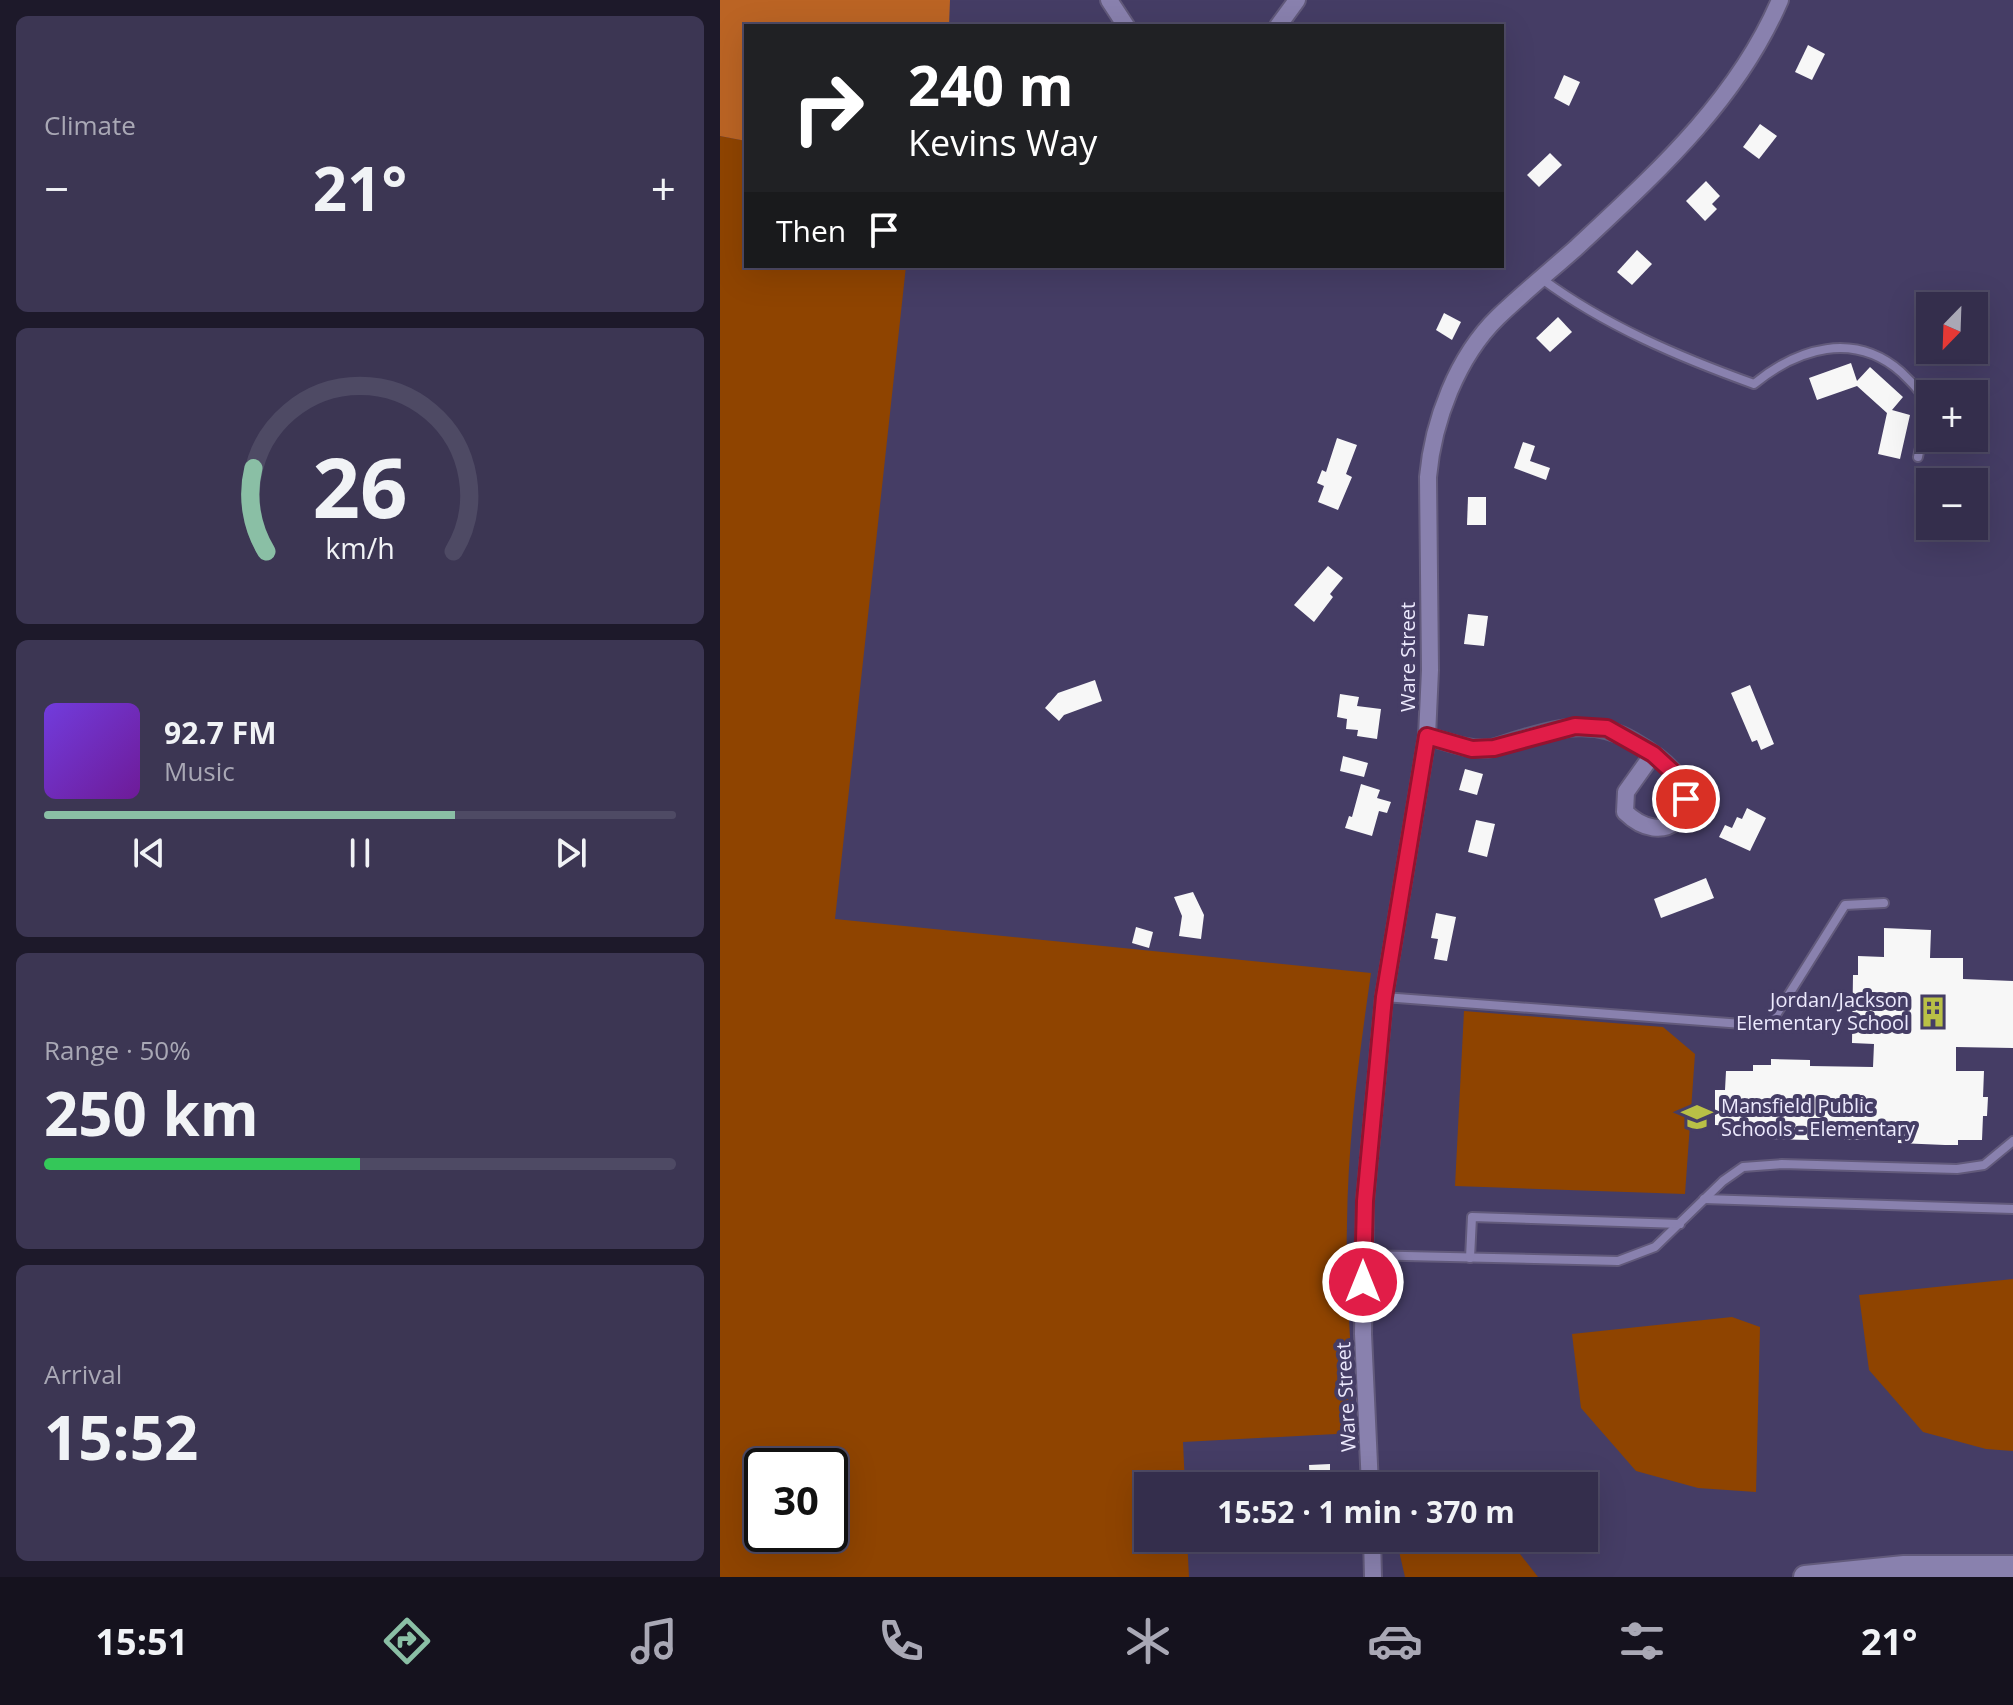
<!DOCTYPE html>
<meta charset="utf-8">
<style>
:root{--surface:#342e4c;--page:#3c3653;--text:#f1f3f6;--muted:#a9a8b5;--line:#4e4a64;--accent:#8abfa5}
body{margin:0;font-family:"Open Sans",sans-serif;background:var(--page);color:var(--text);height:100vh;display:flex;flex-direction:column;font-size:30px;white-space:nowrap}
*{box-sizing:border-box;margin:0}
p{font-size:26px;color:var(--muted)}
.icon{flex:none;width:44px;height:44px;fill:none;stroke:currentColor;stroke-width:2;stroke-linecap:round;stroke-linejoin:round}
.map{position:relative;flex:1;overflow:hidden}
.panel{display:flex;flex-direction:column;gap:16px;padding:16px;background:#1d192a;width:720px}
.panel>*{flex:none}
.top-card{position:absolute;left:24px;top:24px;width:760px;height:244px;border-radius:0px;box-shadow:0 8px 32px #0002,0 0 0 2px var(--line);background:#202124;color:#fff;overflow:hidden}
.needle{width:52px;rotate:203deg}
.tools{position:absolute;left:1196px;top:292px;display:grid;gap:16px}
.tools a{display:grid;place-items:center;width:72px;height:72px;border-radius:0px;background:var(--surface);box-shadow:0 8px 32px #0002,0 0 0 2px var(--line);font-size:40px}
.speed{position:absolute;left:24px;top:1448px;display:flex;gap:16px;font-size:40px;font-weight:700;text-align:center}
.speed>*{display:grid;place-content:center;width:104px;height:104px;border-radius:50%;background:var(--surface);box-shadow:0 8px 32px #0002,0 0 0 2px var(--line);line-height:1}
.speed .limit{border:4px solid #111;border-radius:12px;background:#fff;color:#111}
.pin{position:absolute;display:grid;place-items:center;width:68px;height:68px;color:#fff;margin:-34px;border:4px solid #fff;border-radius:50%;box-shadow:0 2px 8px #0007}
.me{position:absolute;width:88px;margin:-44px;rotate:0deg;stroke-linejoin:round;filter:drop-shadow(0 0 6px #0008)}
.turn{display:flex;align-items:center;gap:28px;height:168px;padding:0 32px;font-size:36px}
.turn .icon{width:104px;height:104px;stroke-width:2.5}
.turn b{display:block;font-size:56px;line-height:68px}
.then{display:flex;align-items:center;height:76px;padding:0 32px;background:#0003;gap:16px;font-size:30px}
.big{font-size:60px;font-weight:700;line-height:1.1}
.panel .tile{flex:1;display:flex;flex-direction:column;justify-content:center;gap:12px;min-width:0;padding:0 28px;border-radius:12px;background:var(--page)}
.panel .dial{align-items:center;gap:0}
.dial svg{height:208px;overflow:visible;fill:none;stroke:var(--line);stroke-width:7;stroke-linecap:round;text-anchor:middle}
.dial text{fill:var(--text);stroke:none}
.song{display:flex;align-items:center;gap:24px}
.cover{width:96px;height:96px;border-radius:12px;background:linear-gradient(135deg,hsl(260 70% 55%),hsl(280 70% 35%))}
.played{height:8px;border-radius:4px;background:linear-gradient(90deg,var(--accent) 65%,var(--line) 65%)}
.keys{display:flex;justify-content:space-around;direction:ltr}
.heat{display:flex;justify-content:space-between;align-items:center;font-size:44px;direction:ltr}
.charge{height:12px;border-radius:6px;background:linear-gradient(90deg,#34c759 50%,var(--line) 0)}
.trip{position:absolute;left:414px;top:1472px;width:464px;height:80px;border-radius:0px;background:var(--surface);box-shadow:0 8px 32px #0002,0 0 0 2px var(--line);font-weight:700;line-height:80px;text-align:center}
.menu{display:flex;height:128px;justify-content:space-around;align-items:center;background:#15121e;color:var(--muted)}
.menu .icon{width:56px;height:56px}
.menu .active{color:var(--accent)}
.menu b{font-size:36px;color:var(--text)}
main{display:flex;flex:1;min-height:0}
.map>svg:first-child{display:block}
</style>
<main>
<section class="panel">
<div class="tile"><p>Climate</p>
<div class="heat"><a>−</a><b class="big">21°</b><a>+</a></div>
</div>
<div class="tile dial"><svg viewBox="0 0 100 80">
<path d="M14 69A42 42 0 1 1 86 69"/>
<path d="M14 69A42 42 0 0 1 9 37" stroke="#8abfa5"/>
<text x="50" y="56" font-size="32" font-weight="700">26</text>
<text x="50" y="72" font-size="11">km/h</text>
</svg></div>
<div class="tile">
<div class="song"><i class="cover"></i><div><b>92.7 FM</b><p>Music</p></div></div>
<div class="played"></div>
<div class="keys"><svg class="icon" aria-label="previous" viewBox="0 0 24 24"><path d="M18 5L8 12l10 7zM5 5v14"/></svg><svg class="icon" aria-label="pause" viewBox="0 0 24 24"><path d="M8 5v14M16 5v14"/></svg><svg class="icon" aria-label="next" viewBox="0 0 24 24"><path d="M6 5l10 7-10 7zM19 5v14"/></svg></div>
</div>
<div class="tile"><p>Range · 50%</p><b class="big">250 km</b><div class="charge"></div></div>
<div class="tile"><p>Arrival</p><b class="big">15:52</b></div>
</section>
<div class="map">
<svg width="1293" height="1577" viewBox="0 0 1293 1577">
<rect width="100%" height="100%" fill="#453d65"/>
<g fill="#8f4400" fill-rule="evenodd">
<path d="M 0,136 L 26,141 L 26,266 L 186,266 L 115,919 L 651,973 C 639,1056 628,1140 627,1224 C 625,1294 633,1363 635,1433 L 463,1442 L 465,1486 L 428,1486 L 428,1538 L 467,1538 L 469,1577 L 0,1577 ZM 42,1466 L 110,1466 L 110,1534 L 42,1534 Z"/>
<path d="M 744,1011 L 943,1027 L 975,1054 L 965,1194 L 735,1186 Z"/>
<path d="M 1293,1279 L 1293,1451 L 1266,1449 L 1203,1432 L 1149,1370 L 1139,1295 Z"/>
<path d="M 1012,1317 L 1040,1327 L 1036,1492 L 978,1488 L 916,1471 L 861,1408 L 852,1334 Z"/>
<path d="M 676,1538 L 777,1538 L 793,1545 L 818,1577 L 685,1577 Z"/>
</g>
<path fill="#bb6424" d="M 0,0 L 230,0 L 229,26 L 26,26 L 26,141 L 0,136 Z"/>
<g fill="#f7f7f7">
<path d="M 1088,45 L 1105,54 L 1092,80 L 1075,72 Z"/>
<path d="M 844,75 L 860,82 L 849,106 L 834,98 Z"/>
<path d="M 1040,124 L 1057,136 L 1039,159 L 1023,147 Z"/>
<path d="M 830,153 L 842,165 L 819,187 L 807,175 Z"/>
<path d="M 986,181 L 1000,196 L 992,204 L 997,209 L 985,221 L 966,201 Z"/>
<path d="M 917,250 L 932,264 L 912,285 L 897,272 Z"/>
<path d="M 724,313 L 741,322 L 732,340 L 716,330 Z"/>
<path d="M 838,317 L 852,332 L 830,352 L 816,338 Z"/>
<path d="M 1131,363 L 1137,381 L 1150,367 L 1183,397 L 1172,410 L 1190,415 L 1180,459 L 1158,454 L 1167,413 L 1137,386 L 1097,400 L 1089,378 Z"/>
<path d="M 617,438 L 637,445 L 626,474 L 632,477 L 618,510 L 598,502 L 604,486 L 597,483 L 602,470 L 606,472 Z"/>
<path d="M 803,442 L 815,446 L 810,461 L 830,468 L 826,480 L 794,468 Z"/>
<path d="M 748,497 L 766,497 L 766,525 L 747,525 Z"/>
<path d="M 608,566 L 623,578 L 610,594 L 613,597 L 594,622 L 574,605 Z"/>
<path d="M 748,614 L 768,616 L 764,646 L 744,644 Z"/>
<path d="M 375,680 L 382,701 L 344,715 L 339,721 L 325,708 L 338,693 Z"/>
<path d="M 1030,685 L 1054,744 L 1041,750 L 1037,740 L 1032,742 L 1011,693 Z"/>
<path d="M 620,694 L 639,697 L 637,706 L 661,709 L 657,739 L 637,736 L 638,730 L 626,729 L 627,719 L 617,717 Z"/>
<path d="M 623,756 L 648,763 L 644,777 L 620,771 Z"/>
<path d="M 745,769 L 763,774 L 757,795 L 739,790 Z"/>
<path d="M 641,784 L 660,790 L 657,798 L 671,802 L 667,813 L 659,811 L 652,836 L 625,828 L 629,816 L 632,817 Z"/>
<path d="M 1027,808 L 1046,818 L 1030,851 L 999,837 L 1005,825 L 1012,828 L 1017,817 L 1022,819 Z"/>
<path d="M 756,820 L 775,824 L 767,857 L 748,852 Z"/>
<path d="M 986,878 L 994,898 L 941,918 L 934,899 Z"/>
<path d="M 473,892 L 484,915 L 481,939 L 459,936 L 462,916 L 454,897 Z"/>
<path d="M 716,913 L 736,917 L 727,961 L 714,959 L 718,939 L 711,938 Z"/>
<path d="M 416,927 L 433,932 L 429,948 L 412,943 Z"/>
<path d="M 1164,928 L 1211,930 L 1210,958 L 1243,958 L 1243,979 L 1293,981 L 1293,1048 L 1236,1047 L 1236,1071 L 1264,1071 L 1263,1097 L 1268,1097 L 1267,1116 L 1263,1116 L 1262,1140 L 1238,1140 L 1238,1145 L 1225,1145 L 1178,1143 L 1178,1138 L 1124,1140 L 1124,1135 L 1089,1134 L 1089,1140 L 1048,1139 L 1048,1134 L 1013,1133 L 1013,1126 L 995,1125 L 995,1090 L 1005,1090 L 1006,1071 L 1033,1071 L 1033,1065 L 1051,1065 L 1051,1059 L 1090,1060 L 1090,1066 L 1153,1067 L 1154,1044 L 1132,1043 L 1133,975 L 1138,975 L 1138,956 L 1164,957 Z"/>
<path d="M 610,1464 L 610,1486 L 590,1486 L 589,1465 Z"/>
</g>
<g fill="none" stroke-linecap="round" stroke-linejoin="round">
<g stroke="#625a7b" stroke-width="12">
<g id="service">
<path d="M 822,279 C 886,326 959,357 1034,384 C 1078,348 1134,331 1181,372 C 1191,382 1204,393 1206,407 C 1208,423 1201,441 1198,457"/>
<path d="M 664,997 L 1049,1026 L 1125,905 L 1164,903"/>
<path d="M 984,1199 L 1293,1209"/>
<path d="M 642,1255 L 898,1261 L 935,1247 L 1003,1181 L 1023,1167 L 1062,1164 L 1237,1169 L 1264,1165 L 1293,1141"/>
<path d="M 750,1258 L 752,1217 L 960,1224"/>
</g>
</g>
<g stroke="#625a7b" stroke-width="20">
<g id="minor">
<path d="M 389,0 L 406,26"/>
<path d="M 558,26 L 577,0"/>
<path d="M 707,736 C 728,742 750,751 772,748 C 782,746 792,741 801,739 C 840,727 876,719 913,741 C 927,749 946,761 956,775 C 983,812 944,850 905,812 L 906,792 L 933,754"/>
<path d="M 650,1486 L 643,1334 L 645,1201 L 664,997 L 707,736 L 710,670 L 708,477 C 713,421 737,357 778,317 C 803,293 830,271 856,248 C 935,174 1017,101 1060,0"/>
<path d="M 652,1538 L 653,1577"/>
</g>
</g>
<g stroke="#625a7b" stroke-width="26">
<path id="secondary" d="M 1085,1577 L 1184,1567 L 1293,1567"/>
</g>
<use href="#service" stroke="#8981ae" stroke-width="8"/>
<use href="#minor" stroke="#8981ae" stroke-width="16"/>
<use href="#secondary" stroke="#8981ae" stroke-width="22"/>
</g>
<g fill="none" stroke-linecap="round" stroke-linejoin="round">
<g stroke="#92132f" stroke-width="20">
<path id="route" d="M 643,1282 L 645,1201 L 664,997 L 707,736 L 752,749 L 774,748 L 855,726 L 887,728 L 933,754 L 956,775 L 966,799"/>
</g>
<use href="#route" stroke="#e11d48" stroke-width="14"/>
</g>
<defs>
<g id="building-bare" transform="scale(2.4)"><path d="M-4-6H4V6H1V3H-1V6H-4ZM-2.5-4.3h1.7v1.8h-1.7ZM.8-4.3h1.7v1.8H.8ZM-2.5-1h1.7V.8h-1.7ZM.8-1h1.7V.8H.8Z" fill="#b9c046" stroke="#453d65" stroke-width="2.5" paint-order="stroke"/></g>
<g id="school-bare" transform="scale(2.4)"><path d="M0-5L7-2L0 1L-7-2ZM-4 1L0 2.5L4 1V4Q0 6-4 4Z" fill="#b9c046" stroke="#453d65" stroke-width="2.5" paint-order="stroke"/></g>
</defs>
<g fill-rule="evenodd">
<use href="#building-bare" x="1213" y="1012"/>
<use href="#school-bare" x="977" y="1117"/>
</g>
<g text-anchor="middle" stroke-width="8" stroke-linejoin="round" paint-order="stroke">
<g font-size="20" fill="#ece9fd" stroke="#453d65">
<text transform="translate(688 657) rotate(-90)" y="7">Ware Street</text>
<text transform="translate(626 1397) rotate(-93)" y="7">Ware Street</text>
</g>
<g font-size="20" fill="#ece9fd" stroke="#453d65" text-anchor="end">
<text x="1189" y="1007">Jordan/Jackson<tspan x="1189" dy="23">Elementary School</tspan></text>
<text x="1001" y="1113" text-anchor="start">Mansfield Public<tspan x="1001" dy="23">Schools - Elementary</tspan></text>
</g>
</g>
</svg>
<div class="tools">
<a><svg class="needle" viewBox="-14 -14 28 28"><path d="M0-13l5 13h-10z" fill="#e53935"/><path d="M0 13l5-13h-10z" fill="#a9a8b5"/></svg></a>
<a>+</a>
<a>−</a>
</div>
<div class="speed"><div class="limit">30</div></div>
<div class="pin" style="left:966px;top:799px;background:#d93025"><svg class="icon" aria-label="arrive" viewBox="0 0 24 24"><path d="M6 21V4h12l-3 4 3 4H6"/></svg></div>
<svg class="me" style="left:643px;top:1282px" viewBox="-20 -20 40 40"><circle r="17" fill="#e11d48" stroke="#fff" stroke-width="3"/><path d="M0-11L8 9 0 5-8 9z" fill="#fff"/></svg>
<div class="trip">15:52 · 1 min · 370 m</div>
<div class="top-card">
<div class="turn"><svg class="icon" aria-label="right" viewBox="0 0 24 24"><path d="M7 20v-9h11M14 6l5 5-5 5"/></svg><div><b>240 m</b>Kevins Way</div></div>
<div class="then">Then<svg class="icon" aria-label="arrive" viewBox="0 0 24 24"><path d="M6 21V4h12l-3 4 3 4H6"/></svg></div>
</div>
</div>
</main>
<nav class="menu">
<b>15:51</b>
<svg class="icon active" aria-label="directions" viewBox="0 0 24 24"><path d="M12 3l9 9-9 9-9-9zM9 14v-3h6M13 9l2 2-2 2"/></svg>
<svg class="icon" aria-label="music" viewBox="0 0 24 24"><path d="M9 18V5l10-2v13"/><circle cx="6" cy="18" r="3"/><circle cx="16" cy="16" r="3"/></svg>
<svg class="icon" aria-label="phone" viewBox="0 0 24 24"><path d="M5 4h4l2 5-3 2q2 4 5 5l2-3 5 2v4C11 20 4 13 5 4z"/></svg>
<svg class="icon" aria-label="climate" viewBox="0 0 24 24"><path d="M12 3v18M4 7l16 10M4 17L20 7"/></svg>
<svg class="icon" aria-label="car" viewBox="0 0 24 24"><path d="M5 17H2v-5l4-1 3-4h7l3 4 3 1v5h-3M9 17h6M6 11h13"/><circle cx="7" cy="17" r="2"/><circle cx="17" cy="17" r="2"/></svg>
<svg class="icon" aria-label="filters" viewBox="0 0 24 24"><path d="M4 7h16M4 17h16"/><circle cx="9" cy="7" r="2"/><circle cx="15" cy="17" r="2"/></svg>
<b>21°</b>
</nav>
